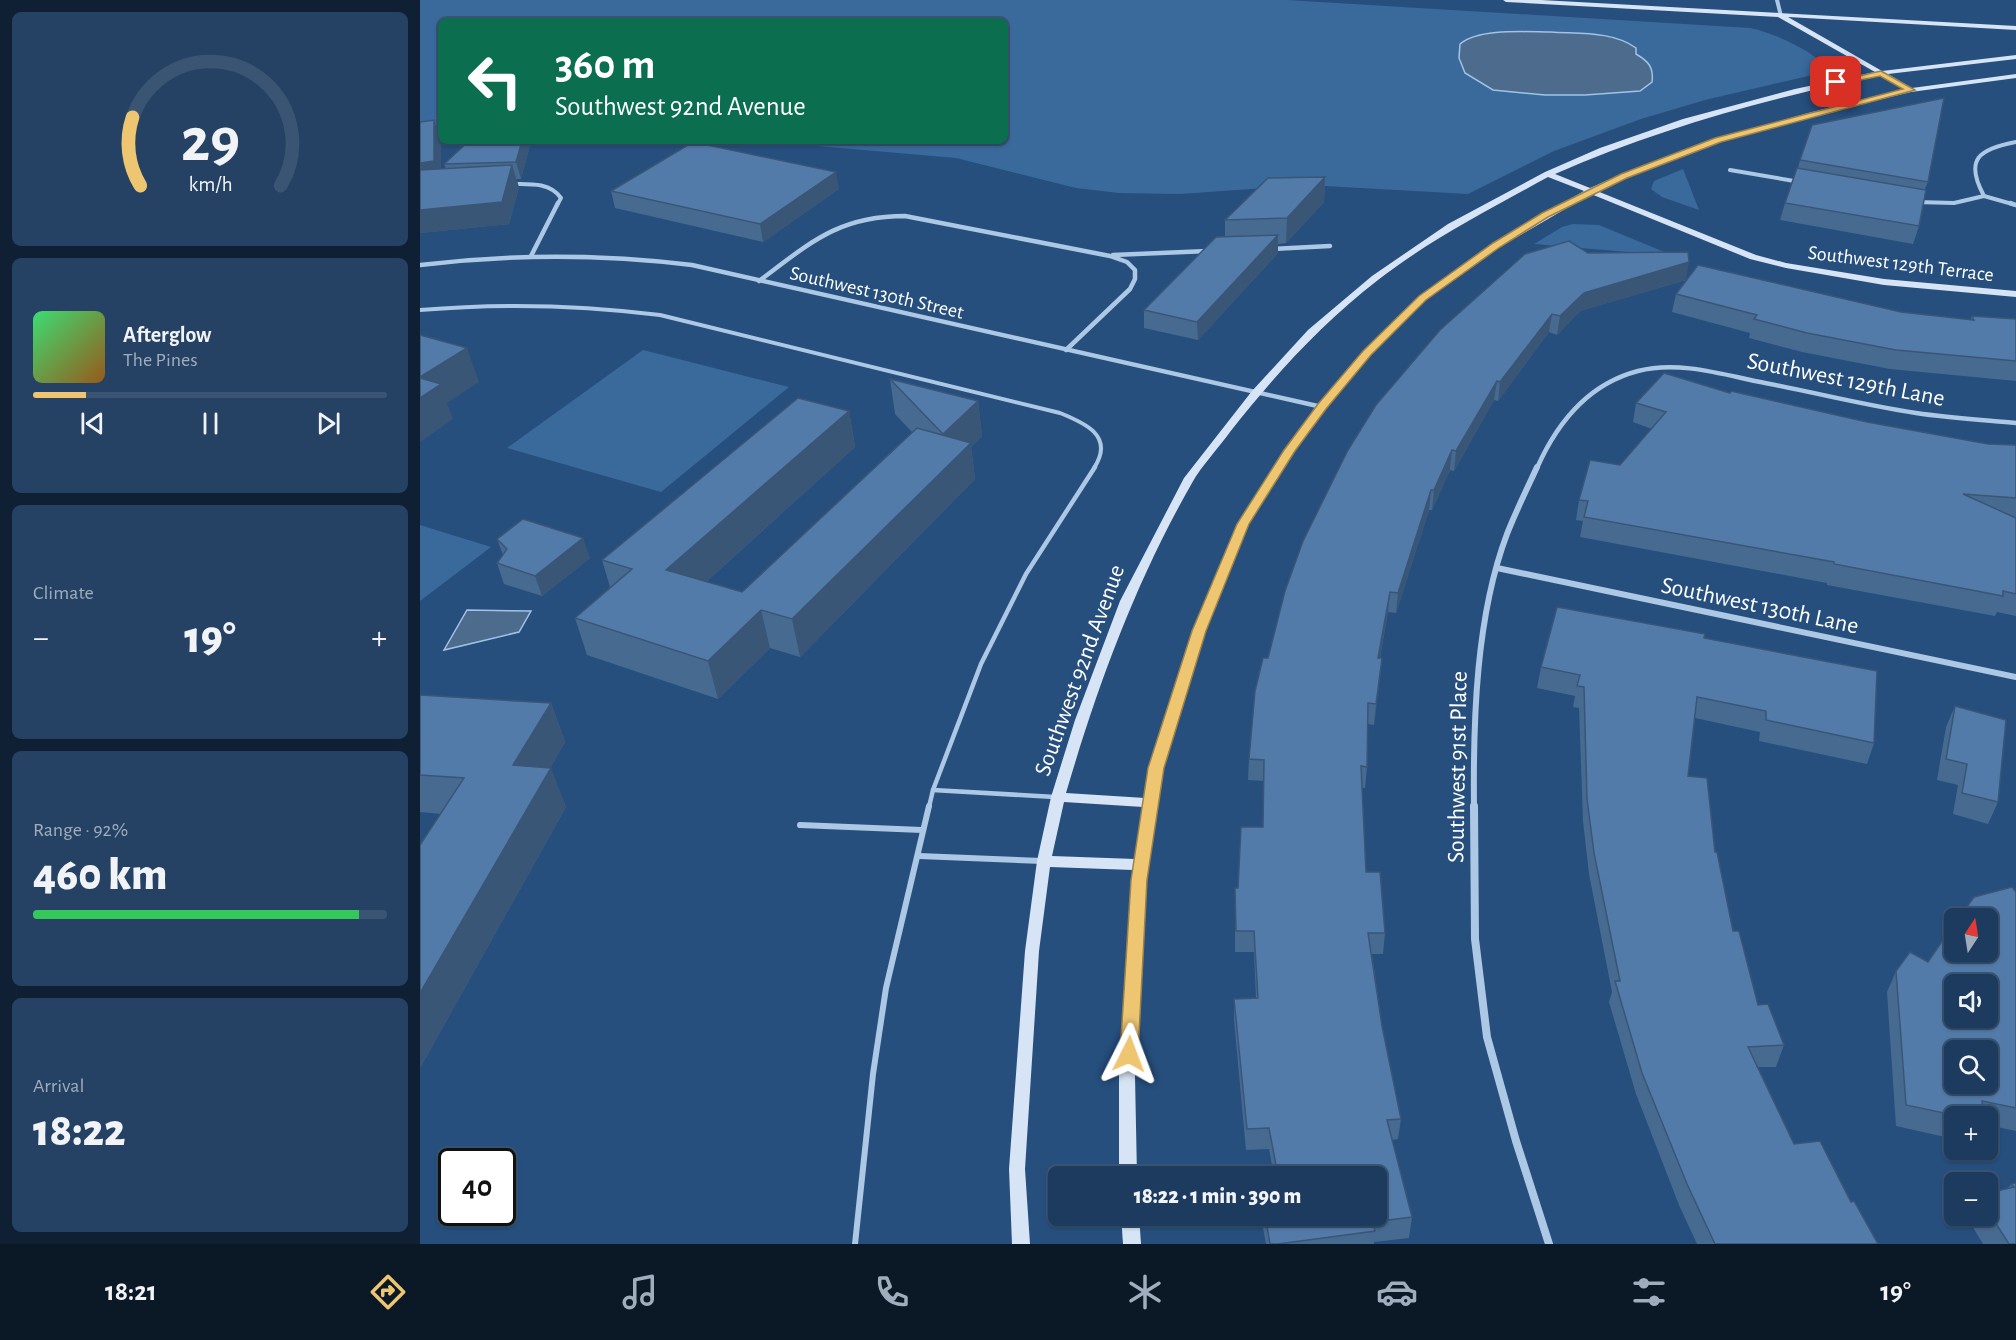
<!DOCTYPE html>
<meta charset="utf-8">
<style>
:root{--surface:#1c3b5e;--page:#254264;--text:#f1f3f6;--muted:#a0adbc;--line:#3a5573;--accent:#eec672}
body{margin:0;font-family:"Alegreya Sans",sans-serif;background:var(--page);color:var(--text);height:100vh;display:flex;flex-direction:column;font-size:22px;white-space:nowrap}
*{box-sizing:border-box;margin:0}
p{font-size:20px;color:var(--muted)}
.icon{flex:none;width:33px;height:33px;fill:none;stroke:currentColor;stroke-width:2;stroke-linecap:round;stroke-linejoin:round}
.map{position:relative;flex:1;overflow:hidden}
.details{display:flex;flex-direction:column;gap:12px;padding:12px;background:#0f2034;width:420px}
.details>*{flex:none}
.hud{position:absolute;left:18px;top:18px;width:570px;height:126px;border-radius:9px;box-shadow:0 2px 4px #0004,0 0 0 2px var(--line);background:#0b6e4f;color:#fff;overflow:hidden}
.needle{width:39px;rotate:12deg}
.controls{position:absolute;left:1524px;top:908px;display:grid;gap:12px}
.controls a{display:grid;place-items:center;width:54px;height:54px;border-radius:9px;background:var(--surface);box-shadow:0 2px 4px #0004,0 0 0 2px var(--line);font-size:30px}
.speed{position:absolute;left:18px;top:1148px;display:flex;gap:12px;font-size:30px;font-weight:700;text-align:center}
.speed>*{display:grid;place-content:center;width:78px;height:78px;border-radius:50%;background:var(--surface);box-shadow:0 2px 4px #0004,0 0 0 2px var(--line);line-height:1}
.speed .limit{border:3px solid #111;border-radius:9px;background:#fff;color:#111}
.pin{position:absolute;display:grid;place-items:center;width:51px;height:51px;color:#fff;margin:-26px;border-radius:12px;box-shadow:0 3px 9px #0006}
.me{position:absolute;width:66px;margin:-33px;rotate:3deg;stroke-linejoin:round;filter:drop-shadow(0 0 4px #0008)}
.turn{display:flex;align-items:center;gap:21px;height:126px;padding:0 18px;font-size:27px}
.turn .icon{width:78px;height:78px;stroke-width:2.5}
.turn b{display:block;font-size:42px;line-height:51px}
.big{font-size:45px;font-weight:800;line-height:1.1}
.details .widget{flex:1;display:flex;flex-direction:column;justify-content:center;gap:9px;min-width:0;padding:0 21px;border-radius:9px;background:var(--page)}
.details .dial{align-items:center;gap:0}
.dial svg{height:156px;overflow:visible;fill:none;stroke:var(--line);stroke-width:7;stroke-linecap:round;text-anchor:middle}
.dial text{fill:var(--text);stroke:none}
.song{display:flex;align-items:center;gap:18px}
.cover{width:72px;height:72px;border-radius:9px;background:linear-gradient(135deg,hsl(140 70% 55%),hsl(30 70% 35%))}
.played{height:6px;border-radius:3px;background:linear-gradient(90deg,var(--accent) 15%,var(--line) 15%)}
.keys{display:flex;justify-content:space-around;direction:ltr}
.heat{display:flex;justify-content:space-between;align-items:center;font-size:33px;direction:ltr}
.charge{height:9px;border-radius:4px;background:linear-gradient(90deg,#34c759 92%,var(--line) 0)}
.trip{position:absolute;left:628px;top:1166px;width:339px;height:60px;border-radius:9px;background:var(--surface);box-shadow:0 2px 4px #0004,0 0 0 2px var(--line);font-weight:800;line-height:60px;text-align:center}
.tabs{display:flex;height:96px;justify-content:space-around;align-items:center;background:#0b1826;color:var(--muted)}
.tabs .icon{width:42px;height:42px}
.tabs .current{color:var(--accent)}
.tabs b{font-size:27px;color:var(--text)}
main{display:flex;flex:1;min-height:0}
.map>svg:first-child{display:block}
</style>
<main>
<section class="details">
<div class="widget dial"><svg viewBox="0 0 100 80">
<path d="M14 69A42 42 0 1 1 86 69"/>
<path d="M14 69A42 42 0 0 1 10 34" stroke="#eec672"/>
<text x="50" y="56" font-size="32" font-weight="700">29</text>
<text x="50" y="72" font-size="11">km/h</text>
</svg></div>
<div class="widget">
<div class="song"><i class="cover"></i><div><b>Afterglow</b><p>The Pines</p></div></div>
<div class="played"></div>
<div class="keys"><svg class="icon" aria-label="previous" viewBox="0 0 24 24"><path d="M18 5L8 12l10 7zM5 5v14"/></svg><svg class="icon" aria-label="pause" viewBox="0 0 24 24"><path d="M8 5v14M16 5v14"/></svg><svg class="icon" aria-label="next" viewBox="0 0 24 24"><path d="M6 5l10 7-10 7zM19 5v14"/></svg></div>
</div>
<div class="widget"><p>Climate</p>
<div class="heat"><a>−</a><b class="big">19°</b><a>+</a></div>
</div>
<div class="widget"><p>Range · 92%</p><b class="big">460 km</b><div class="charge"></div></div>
<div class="widget"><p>Arrival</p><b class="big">18:22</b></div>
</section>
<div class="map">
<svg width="1596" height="1244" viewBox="0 0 1596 1244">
<rect width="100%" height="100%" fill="#264f7e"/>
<g fill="#3a699c">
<path d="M 0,0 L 867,0 L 1330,28 C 1351,32 1392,50 1406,67 L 1406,69 L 1397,74 L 1285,100 L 1221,119 L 1134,151 L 1048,194 L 887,185 L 760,194 L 699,193 L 656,188 L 536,158 L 338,141 L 585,141 L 585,21 L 21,21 L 21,128 L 0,130 Z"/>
<path d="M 1263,169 L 1279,210 L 1242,197 L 1231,189 L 1234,181 Z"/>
<path d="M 1153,224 L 1179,225 L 1254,256 L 1114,244 L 1142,227 Z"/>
<path d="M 223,350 L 369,387 L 241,492 L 87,448 Z"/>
<path d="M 0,525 L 71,547 L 0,601 Z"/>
</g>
<g fill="#4d6b8c" stroke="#a1c3e6" stroke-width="1.5">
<path d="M 1131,32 C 1159,34 1193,31 1216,48 L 1216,54 C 1228,61 1234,67 1232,82 L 1220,91 L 1165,95 L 1125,95 L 1073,90 L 1045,73 L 1039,58 L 1040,44 C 1059,28 1107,32 1131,32 Z"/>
<path d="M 47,610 L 111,611 L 99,632 L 24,650 Z"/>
</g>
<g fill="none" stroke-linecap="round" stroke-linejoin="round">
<path stroke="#acc8e5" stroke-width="4" d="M 0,310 C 81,303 160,305 240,315 L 640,413 C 665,423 695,436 674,468"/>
<g stroke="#acc8e5" stroke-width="4.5">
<path d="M 513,790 L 635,797"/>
<path d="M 509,807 L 513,790 L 561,664 L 606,574 L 675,467"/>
</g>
<g stroke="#acc8e5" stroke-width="6">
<path d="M 380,825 L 502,830"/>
<path d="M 499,856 L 622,861"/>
<path d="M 435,1244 L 453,1074 L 466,988 L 509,806"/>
</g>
<g stroke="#acc8e5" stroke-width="4">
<path d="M 1357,0 L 1361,16"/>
<path d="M 1310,170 L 1380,182"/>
<path d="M 92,184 C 109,184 130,182 141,198 L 137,205"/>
<path d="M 1496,202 L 1534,203 L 1564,196"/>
<path d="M 1596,205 L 1564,196 C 1544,159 1559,149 1596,142"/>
</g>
<g stroke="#acc8e5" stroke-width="4.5">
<path d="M 1590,203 L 1596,205"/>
<path d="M 852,249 L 910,246"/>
<path d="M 693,255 L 788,251"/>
<path d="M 111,256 L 138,203"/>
<path d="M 0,265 C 91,254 181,254 272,265 L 902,407"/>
<path d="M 339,281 C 390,243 418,216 485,216 L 690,256 L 707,262 L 715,270 L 715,279 L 710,289 L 646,350"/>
<path d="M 1117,468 C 1137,423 1168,384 1218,371 C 1256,361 1298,373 1335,381 C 1389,391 1442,405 1496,413 C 1529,418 1563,420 1596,423"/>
</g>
<g stroke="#acc8e5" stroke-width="6">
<path d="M 1077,568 L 1596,677"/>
<path d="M 1054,807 C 1053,720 1056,616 1087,534 C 1096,511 1107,489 1117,467"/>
</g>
<path stroke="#acc8e5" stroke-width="8" d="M 1054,806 L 1055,939 L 1067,1037 L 1096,1141 L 1129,1244"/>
<g fill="#d6e4f5" fill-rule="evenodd">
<path d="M 1083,0 L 1121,0 L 1596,26 L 1596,30 L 1368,17 L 1462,71 L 1596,55 L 1596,59 L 1468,74 L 1492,88 L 1596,74 L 1596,78 L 1491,92 L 1420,109 L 1301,142 L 1224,170 L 1177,191 L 1336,255 L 1366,263 L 1464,279 L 1596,291 L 1596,297 L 1464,285 L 1366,268 L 1330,259 L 1171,194 L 1080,247 L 1006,300 L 950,355 L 906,409 L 875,451 L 829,524 L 785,631 L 743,768 L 726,880 L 715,1076 L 717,1176 L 699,1176 L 699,1076 L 713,870 L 630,867 L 619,951 L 605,1169 L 610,1244 L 592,1244 L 589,1169 L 605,951 L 617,861 L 631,797 L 655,720 L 700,601 L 764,478 L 832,391 L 888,330 L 952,276 L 1028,224 L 1125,172 L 1180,148 L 1263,119 L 1375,89 L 1455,72 L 1358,17 L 1086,2 ZM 1460,75 L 1485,89 C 1376,115 1272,142 1170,188 L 1135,174 C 1240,128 1348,99 1460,75 ZM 1128,177 L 1164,191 L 1074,243 L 1000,296 L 944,351 L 898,405 L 866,448 L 817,524 L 773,631 L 729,768 L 725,798 L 646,793 C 678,684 716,581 772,483 C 782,465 798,449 810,432 C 854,376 901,324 958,280 C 1011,239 1070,209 1128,177 ZM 644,802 L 723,807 L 715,859 L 632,856 Z"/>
<path d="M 701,1215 L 719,1215 L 721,1244 L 703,1244 Z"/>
</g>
</g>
<g fill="#476a91">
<path d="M 21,141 L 21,169 L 26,169 L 24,164 L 111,141 L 101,179 L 96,179 L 99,187 L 89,224 L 0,233 Z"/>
<path d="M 1380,160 L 1508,182 L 1505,189 L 1499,226 L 1493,244 L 1360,220 L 1365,203 L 1378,168 Z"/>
<path d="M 905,177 L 904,202 L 866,243 L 858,244 L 858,253 L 778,340 L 724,328 L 724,310 L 805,237 L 805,220 Z"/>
<path d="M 419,189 L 343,242 L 195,208 L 191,191 Z"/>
<path d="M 1168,253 L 1266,280 L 1160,311 L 1137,335 L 1129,332 L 1078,401 L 1074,400 L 1034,471 L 1030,470 L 1012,510 L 1009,510 L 976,613 L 968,612 L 960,658 L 962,658 L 954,725 L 948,724 L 947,767 L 945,788 L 942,788 L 946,872 L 965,933 L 963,954 L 952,954 L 962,1026 L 981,1119 L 978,1139 L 972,1140 L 992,1217 L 989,1238 L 954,1242 L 954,1244 L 846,1244 L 843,1228 L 844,1215 L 957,1215 L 957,1176 L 854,1176 L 849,1149 L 826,1150 L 814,1020 L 814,999 L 836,998 L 834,952 L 815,952 L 815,888 L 818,888 L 843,827 L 844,781 L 828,780 L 829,759 L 848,658 Z"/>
<path d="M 1256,294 L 1481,312 L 1550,320 L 1552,316 L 1596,319 L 1596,381 L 1470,369 L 1382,352 L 1329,338 L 1330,333 L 1252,312 Z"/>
<path d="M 470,379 L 558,401 L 562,436 L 551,447 L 555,479 L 380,657 L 350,648 L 298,699 L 167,655 L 155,618 L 190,587 L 182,560 L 429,411 L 435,447 L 286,582 L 322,592 L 492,432 L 475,414 Z"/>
<path d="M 1310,393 L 1447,422 L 1568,444 L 1596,445 L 1596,616 L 1577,612 L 1575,616 L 1407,585 L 1407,583 L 1160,537 L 1163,521 L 1156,520 L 1159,500 L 1200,465 L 1232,429 L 1213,422 L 1216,403 Z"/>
<path d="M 77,539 L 170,558 L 122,596 L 84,584 L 77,563 L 83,555 Z"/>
<path d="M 1284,638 L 1454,743 L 1447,764 L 1339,741 L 1340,732 L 1275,718 L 1268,776 L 1295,852 L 1313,931 L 1338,1005 L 1364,1045 L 1356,1067 L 1338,1067 L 1374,1144 L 1431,1202 L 1458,1244 L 1277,1244 L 1259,1205 L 1216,1094 L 1189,1002 L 1192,992 L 1169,874 L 1163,821 L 1159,708 L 1153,707 L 1155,696 L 1117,688 L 1121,667 Z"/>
<path d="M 0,695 L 131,703 L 145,742 L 130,768 L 146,807 L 0,1068 L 0,845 L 21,814 L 0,812 Z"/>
<path d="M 1535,706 L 1578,802 L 1568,824 L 1533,814 L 1538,785 L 1517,780 L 1526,727 Z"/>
<path d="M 1596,892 L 1596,1131 L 1568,1125 L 1568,1116 L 1534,1116 L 1534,1139 L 1476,1126 L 1467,992 L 1476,971 L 1508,962 Z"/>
<path d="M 1596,1183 L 1596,1244 L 1563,1244 L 1546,1216 L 1546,1215 L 1568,1215 L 1568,1193 L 1588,1188 L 1591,1184 Z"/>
</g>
<g fill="#3a5676">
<path d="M 14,120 L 21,141 L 21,182 L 0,185 L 0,163 Z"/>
<path d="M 102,141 L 111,141 L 101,179 L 96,162 Z"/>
<path d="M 92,165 L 99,187 L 89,224 L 0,233 L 0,210 Z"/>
<path d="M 416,172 L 419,189 L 343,242 L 340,224 Z"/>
<path d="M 905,177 L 904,202 L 866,243 L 867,218 Z"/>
<path d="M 858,235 L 858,253 L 778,340 L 777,322 Z"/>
<path d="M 1269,262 L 1266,280 L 1160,311 L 1137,335 L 1140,316 L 1164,293 Z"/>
<path d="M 1132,314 L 1129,332 L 1078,401 L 1080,382 Z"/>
<path d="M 47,348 L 59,382 L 27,403 L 33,419 L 0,442 L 0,377 Z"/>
<path d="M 1077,381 L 1074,400 L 1034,471 L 1036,451 Z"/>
<path d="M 558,401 L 562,436 L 551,447 L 555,479 L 380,657 L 372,619 L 527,466 L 523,434 Z"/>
<path d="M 429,411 L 435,447 L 257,608 L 246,570 Z"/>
<path d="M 1032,450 L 1030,470 L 1012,510 L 1014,490 Z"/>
<path d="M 1011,490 L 1009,510 L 976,613 L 978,593 Z"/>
<path d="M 163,538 L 170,558 L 122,596 L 115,576 Z"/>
<path d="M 970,592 L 968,612 L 956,679 L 958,658 Z"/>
<path d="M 341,610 L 350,648 L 298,699 L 288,661 Z"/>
<path d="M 962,658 L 960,679 L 954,725 L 956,704 Z"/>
<path d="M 131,703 L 145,742 L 109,804 L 93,765 Z"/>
<path d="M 131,768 L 146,807 L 0,1068 L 0,993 Z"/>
</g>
<g fill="#537ba9" stroke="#3a5676" stroke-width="1.5" fill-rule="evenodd">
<path d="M 1524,98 L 1508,182 L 1380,160 L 1392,125 Z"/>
<path d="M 14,120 L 14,161 L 0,163 L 0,122 Z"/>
<path d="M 49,141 L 102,141 L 96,162 L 24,164 Z"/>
<path d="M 273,142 L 416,172 L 340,224 L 191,191 Z"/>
<path d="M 92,165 L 82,202 L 0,210 L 0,170 Z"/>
<path d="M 1377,168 L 1506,190 L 1499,226 L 1365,203 Z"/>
<path d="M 905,177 L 867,218 L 805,220 L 848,178 Z"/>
<path d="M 858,235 L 777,322 L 724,310 L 796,237 Z"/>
<path d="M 1149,241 L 1168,253 L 1268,252 L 1269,262 L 1164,293 L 1140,316 L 1132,314 L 1080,382 L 1077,381 L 1036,451 L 1032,450 L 1014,490 L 1011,490 L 978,593 L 970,592 L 958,658 L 962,658 L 956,704 L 948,703 L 947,767 L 941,766 L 946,872 L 960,872 L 965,933 L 948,933 L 962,1026 L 981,1119 L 967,1120 L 992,1217 L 953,1222 L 955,1231 L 858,1244 L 850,1244 L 845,1215 L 957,1215 L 957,1176 L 858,1176 L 849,1128 L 827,1129 L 814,999 L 838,998 L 834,931 L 816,931 L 815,888 L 818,888 L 821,827 L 843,827 L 844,760 L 829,759 L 835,691 L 843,658 L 848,658 L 865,591 L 883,541 L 928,450 L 956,405 L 1020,330 L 1105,254 Z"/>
<path d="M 1278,265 L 1481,312 L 1554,320 L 1552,316 L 1596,319 L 1596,361 L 1476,350 L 1387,333 L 1334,319 L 1337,315 L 1256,294 Z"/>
<path d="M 0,335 L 47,348 L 0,377 Z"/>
<path d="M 1244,373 L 1310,393 L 1311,391 L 1447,422 L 1568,444 L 1596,445 L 1596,498 L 1543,494 L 1596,518 L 1596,594 L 1583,591 L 1583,596 L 1414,564 L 1414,562 L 1164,517 L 1168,501 L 1159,500 L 1170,460 L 1200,465 L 1246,412 L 1216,403 Z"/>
<path d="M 0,378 L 21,384 L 0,398 Z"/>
<path d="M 470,379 L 558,401 L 523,434 Z"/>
<path d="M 378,398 L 429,411 L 246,570 L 322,592 L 497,428 L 551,443 L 372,619 L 341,610 L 288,661 L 155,618 L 212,569 L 182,560 Z"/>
<path d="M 103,519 L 163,538 L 115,576 L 77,563 L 87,549 L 77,539 Z"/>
<path d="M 1137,607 L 1285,634 L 1284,638 L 1457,671 L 1454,743 L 1346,720 L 1346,711 L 1277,697 L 1268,776 L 1287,778 L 1295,852 L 1297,852 L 1313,931 L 1319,931 L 1338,1005 L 1348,1004 L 1364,1045 L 1328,1047 L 1374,1144 L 1400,1141 L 1431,1202 L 1434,1201 L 1458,1244 L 1295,1244 L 1267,1184 L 1222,1073 L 1195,981 L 1200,981 L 1174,853 L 1167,799 L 1164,687 L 1157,686 L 1160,675 L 1121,667 Z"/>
<path d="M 0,695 L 131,703 L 93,765 L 131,768 L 0,993 L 0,845 L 44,778 L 0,775 Z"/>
<path d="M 1535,706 L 1586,720 L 1578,802 L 1542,793 L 1547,764 L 1526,759 Z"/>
<path d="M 1592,887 L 1596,892 L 1596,1108 L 1562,1101 L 1564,1116 L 1538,1116 L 1486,1105 L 1476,971 L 1490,952 L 1508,962 L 1534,924 L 1534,951 L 1568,951 L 1568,918 L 1539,918 L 1554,897 ZM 1534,984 L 1568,984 L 1568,1017 L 1534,1017 ZM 1534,1050 L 1568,1050 L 1568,1083 L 1534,1083 Z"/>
<path d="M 1596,1183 L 1596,1244 L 1589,1244 L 1568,1211 L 1568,1193 L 1594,1187 L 1591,1184 Z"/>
</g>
<path fill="#eec672" stroke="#9b814a" stroke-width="1.5" d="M 1461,71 L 1495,90 L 1301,142 L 1207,178 L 1128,217 L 1080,247 L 1006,300 L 951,355 L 906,409 L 875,451 L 829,524 L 786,631 L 744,768 L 727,880 L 718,1054 L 715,1059 L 709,1062 L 702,1059 L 700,1054 L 711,880 L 728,768 L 772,631 L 817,524 L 864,450 L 898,404 L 943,351 L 999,296 L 1073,243 L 1122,213 L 1201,174 L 1295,138 L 1483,89 L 1460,76 L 1416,85 L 1412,82 Z"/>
<g text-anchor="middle" stroke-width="6" stroke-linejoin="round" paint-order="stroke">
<g font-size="20" fill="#fff" stroke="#264f7e">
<text transform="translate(1481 263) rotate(7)" y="7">Southwest 129th Terrace</text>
<text transform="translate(457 292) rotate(13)" y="7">Southwest 130th Street</text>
</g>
<g font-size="24" fill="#fff" stroke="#264f7e">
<text transform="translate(1426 379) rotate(11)" y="8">Southwest 129th Lane</text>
<text transform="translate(1340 605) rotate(12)" y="8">Southwest 130th Lane</text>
<text transform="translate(659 670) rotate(-70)" y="8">Southwest 92nd Avenue</text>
<text transform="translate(1037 767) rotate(-89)" y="8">Southwest 91st Place</text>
</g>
</g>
</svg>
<div class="controls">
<a><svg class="needle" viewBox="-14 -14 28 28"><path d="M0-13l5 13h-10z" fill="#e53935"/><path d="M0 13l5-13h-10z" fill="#a0adbc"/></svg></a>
<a><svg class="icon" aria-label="sound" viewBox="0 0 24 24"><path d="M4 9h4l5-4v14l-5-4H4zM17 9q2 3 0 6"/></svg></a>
<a><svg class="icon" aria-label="search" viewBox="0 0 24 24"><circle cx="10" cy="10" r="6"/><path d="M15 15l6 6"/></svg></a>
<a>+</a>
<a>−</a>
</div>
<div class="speed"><div class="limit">40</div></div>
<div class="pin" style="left:1416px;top:82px;background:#d93025"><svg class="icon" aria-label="arrive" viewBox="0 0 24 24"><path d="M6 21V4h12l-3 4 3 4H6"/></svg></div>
<svg class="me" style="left:709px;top:1054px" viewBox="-20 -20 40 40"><path d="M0-17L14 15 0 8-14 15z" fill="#eec672" stroke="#fff" stroke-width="4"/></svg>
<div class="trip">18:22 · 1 min · 390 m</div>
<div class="hud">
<div class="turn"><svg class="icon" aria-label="left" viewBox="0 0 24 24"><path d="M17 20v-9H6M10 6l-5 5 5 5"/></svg><div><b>360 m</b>Southwest 92nd Avenue</div></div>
</div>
</div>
</main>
<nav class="tabs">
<b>18:21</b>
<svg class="icon current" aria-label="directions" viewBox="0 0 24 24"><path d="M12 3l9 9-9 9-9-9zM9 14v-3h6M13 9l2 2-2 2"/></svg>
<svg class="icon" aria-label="music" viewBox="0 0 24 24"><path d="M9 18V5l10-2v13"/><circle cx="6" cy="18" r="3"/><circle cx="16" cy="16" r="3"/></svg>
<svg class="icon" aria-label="phone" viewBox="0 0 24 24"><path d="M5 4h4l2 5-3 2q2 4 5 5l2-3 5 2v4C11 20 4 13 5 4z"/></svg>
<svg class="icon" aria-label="climate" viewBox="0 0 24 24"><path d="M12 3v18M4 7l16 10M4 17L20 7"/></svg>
<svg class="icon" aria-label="car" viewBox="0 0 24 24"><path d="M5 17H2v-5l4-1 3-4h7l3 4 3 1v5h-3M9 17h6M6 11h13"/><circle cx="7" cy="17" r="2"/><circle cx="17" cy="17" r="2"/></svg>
<svg class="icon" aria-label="filters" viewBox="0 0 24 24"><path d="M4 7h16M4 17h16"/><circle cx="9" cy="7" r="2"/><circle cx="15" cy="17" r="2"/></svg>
<b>19°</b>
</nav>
